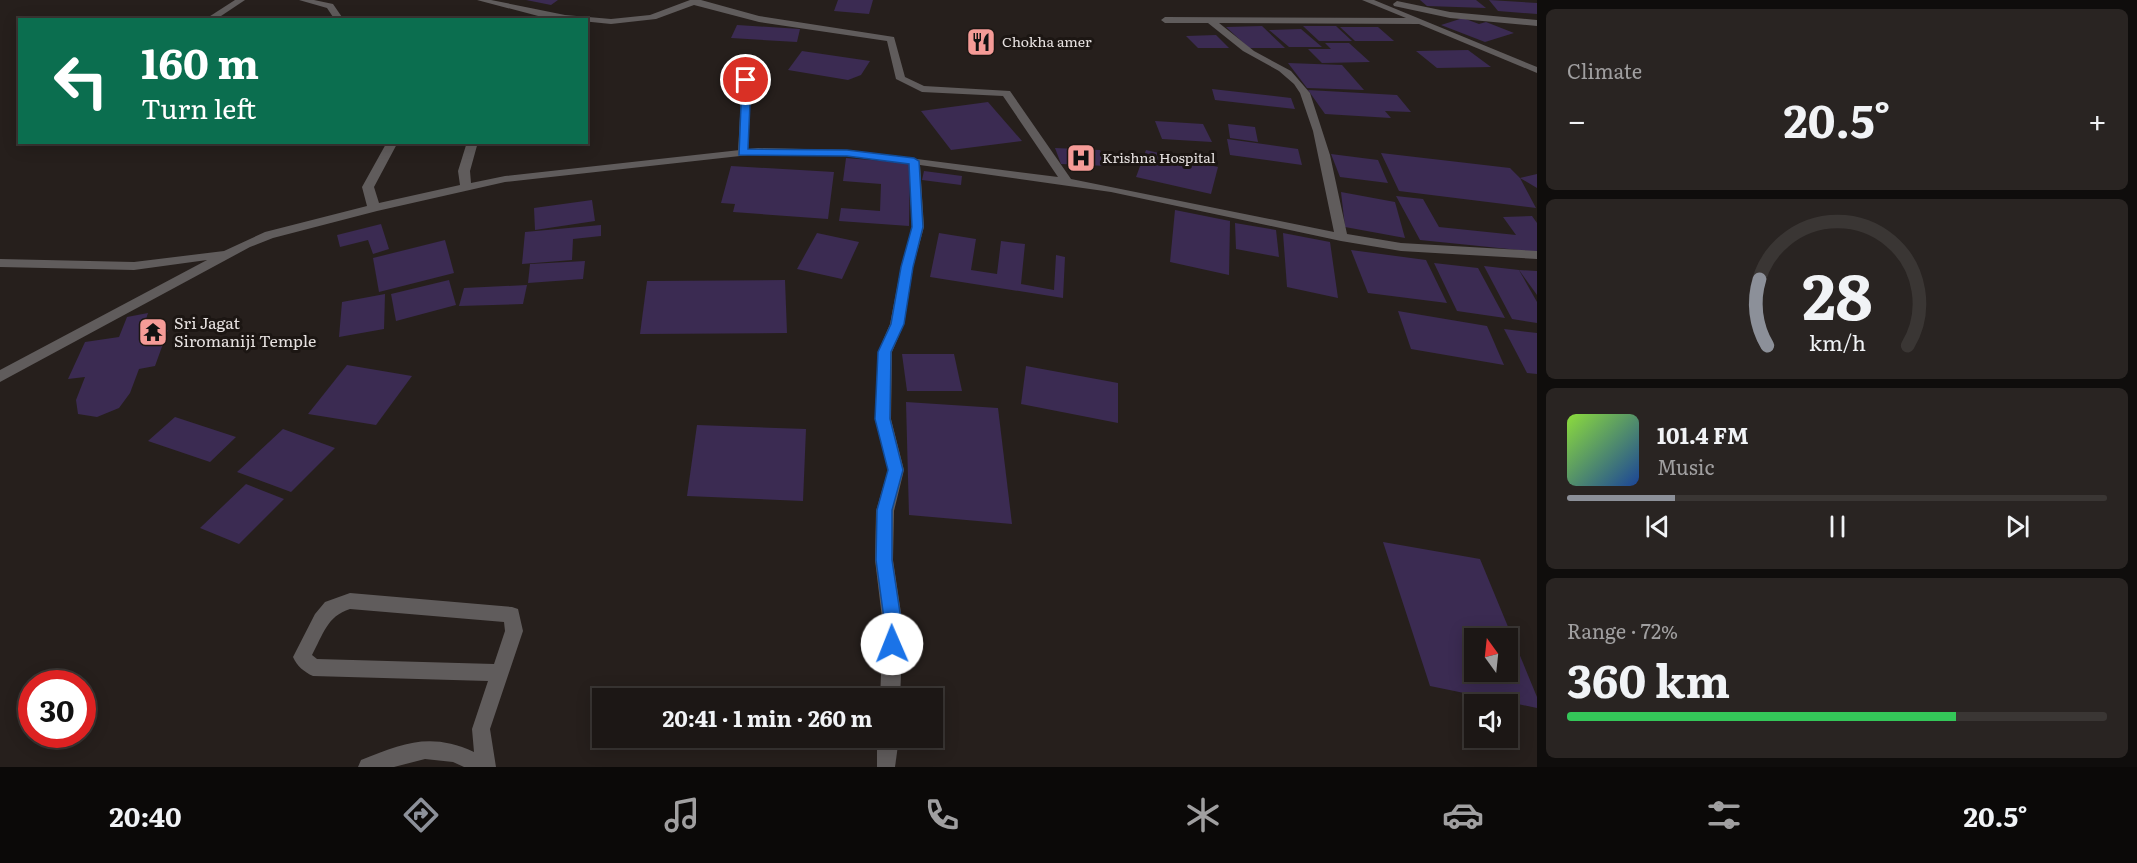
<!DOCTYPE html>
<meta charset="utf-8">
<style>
:root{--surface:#1c1715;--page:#292422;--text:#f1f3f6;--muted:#a09fa0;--line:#3a3634;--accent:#8c9099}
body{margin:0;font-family:Literata,serif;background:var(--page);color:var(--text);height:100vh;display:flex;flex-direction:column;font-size:22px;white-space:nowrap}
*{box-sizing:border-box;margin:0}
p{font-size:20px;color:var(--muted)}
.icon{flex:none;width:33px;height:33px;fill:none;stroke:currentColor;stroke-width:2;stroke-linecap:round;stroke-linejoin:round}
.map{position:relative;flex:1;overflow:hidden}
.panel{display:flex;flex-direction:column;gap:9px;padding:9px;background:#0f0d0c;width:600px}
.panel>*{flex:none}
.guide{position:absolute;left:18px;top:18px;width:570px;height:126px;border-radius:0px;box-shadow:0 3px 15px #0003,0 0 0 2px var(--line);background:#0b6e4f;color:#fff;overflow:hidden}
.needle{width:39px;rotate:345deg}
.controls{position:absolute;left:1464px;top:628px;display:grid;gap:12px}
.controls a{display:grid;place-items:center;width:54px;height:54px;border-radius:0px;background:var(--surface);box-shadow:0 3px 15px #0003,0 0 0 2px var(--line);font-size:30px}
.speed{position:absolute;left:18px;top:670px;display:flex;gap:12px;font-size:30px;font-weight:700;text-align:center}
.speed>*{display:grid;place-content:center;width:78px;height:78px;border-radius:50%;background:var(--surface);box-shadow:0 3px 15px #0003,0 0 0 2px var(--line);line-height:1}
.speed .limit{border:9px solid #d22;background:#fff;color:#111}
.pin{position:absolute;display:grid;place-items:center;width:51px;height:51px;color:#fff;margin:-26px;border:3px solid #fff;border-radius:50%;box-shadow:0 2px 6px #0007}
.me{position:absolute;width:66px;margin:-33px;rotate:359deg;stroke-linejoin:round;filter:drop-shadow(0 0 4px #0008)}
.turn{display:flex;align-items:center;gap:21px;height:126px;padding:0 24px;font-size:27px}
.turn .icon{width:78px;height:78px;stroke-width:2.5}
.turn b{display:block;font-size:42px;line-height:51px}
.big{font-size:45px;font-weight:700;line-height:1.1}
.panel .tile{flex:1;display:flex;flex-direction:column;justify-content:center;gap:9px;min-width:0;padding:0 21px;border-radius:9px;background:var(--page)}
.panel .dial{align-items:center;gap:0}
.dial svg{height:156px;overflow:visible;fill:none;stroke:var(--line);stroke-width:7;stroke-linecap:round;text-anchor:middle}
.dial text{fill:var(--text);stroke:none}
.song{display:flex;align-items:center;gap:18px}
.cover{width:72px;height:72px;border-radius:9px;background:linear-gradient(135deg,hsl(90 70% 55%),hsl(220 70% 35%))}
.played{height:6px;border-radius:3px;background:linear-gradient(90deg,var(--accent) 20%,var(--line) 20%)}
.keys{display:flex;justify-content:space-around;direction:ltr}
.heat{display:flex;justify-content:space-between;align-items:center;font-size:33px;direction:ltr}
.charge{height:9px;border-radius:4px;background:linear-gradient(90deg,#34c759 72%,var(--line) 0)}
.trip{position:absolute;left:592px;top:688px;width:351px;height:60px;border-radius:0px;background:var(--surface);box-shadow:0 3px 15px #0003,0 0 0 2px var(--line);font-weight:700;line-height:60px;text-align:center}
.dock{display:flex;height:96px;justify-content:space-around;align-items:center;background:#0b0908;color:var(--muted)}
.dock .icon{width:42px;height:42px}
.dock .current{color:var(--accent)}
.dock b{font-size:27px;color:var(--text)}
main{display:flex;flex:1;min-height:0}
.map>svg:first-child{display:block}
</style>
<main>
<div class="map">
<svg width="1537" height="767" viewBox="0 0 1537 767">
<rect width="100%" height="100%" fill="#261f1c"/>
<g fill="#3b2b52" fill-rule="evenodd">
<path d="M 526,0 L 558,0 L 551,5 Z"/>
<path d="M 838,0 L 873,0 L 869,14 L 834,11 Z"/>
<path d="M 1420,0 L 1476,0 L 1486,8 L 1427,6 Z"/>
<path d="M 1489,0 L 1537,3 L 1537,14 L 1498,11 Z"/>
<path d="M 1463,18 L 1479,24 L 1486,22 L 1514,33 L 1485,42 L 1441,25 Z"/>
<path d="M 737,25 L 800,29 L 797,42 L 731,38 Z"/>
<path d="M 1262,26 L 1285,48 L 1249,48 L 1226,27 Z"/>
<path d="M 1303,26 L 1336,26 L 1352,41 L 1319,41 Z"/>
<path d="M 1340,27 L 1378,27 L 1394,41 L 1355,41 Z"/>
<path d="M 1301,29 L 1322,47 L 1289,47 L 1269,30 Z"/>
<path d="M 1216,35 L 1229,48 L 1198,48 L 1186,36 Z"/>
<path d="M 1325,43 L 1349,43 L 1370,62 L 1322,63 L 1308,49 L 1331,49 Z"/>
<path d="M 1468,50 L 1491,67 L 1437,68 L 1416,51 Z"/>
<path d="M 802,51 L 870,61 L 861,75 L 848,80 L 788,70 Z"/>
<path d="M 1288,63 L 1342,65 L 1364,90 L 1307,88 Z"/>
<path d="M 1212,89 L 1291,98 L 1295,109 L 1215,100 Z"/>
<path d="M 1308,90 L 1397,95 L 1411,112 L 1385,111 L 1391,118 L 1325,114 Z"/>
<path d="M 988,102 L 1022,141 L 951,150 L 921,111 Z"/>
<path d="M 1155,121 L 1203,124 L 1212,142 L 1162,139 Z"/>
<path d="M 1228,124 L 1255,127 L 1258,142 L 1230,138 Z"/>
<path d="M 1227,139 L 1298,149 L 1302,165 L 1230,155 Z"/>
<path d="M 1055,148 L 1100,150 L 1107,166 L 1061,164 Z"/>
<path d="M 1146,150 L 1218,167 L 1211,194 L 1136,177 Z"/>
<path d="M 1381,153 L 1510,168 L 1520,178 L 1537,174 L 1537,188 L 1520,178 L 1536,208 L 1399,191 Z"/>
<path d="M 1331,154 L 1378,160 L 1388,183 L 1340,177 Z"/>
<path d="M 846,158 L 910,163 L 909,226 L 839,221 L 841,208 L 880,211 L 881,184 L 843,181 Z"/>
<path d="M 731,166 L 834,172 L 828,219 L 733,212 L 735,204 L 721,203 Z"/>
<path d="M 924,171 L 962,176 L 961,185 L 922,180 Z"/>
<path d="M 1341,192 L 1395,202 L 1405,238 L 1345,227 Z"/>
<path d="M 1396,196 L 1423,199 L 1439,227 L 1516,235 L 1503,217 L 1532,216 L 1537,223 L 1537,252 L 1420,240 Z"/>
<path d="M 592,200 L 595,221 L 535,230 L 534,208 Z"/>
<path d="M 1175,210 L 1230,221 L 1229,275 L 1170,262 Z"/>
<path d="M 1235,223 L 1276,230 L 1279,257 L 1236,249 Z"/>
<path d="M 381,224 L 389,249 L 373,254 L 368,240 L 340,247 L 337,235 Z"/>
<path d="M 601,225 L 601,236 L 573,239 L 572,260 L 522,264 L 525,232 Z"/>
<path d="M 817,233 L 859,242 L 842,279 L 797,269 Z"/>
<path d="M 939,233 L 976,239 L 971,270 L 997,274 L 1001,241 L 1025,244 L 1021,284 L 1054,290 L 1056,255 L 1065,257 L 1063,298 L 930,277 Z"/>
<path d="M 1283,233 L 1330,242 L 1338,298 L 1287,287 Z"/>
<path d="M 445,240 L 454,273 L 379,292 L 373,258 Z"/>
<path d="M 1351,250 L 1426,260 L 1447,303 L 1368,293 Z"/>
<path d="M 585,261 L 583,279 L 528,283 L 530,264 Z"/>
<path d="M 1434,263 L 1478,268 L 1505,318 L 1457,311 Z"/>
<path d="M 1484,266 L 1519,270 L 1537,302 L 1537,323 L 1512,319 Z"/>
<path d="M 1519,270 L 1537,271 L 1537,295 Z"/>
<path d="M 449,280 L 456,305 L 396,321 L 391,294 Z"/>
<path d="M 785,280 L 787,333 L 640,334 L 647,281 Z"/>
<path d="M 527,285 L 523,304 L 459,306 L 464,288 Z"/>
<path d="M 385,294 L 384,329 L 339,337 L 342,302 Z"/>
<path d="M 1398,311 L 1487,326 L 1504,365 L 1411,349 Z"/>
<path d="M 148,313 L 141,334 L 168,330 L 155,366 L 139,369 L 130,393 L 119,408 L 97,417 L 78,414 L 76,400 L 85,377 L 68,379 L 85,342 L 119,337 L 127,317 Z"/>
<path d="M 1504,329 L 1537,333 L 1537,374 L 1527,373 Z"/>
<path d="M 902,354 L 954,354 L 962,391 L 907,391 Z"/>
<path d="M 347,365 L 412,376 L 376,425 L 308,414 Z"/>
<path d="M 1026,366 L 1118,383 L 1118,423 L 1021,404 Z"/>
<path d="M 906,402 L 998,408 L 1012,524 L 909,515 Z"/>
<path d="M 175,417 L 236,437 L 210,462 L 148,441 Z"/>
<path d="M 697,425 L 806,429 L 803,501 L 687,496 Z"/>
<path d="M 283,429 L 335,448 L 291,492 L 237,472 Z"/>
<path d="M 246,484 L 284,499 L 239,544 L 200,528 Z"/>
<path d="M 1383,542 L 1480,559 L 1537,697 L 1537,708 L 1430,686 ZM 1474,639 L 1508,639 L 1508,672 L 1474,672 Z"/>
</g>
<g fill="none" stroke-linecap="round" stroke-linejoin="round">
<g fill="#605c5c" fill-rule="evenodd">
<path d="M 746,76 L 750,79 L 748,152 L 743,155 L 738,152 L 742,79 Z"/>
<path d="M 350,593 L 512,607 L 518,609 L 523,631 L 490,729 L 496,767 L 464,767 L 453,762 L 425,759 L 394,767 L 358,767 L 361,760 C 403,743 431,732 474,752 L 472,729 L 488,681 L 313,676 C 304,672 297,666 293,657 L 315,614 L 325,602 ZM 350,609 L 504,622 L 505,631 L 494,664 L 317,659 L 312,655 C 323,635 327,616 350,609 Z"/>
</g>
<g fill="#605c5c" fill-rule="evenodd">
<path d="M 235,0 L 245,0 L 215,20 L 204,20 Z"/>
<path d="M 299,0 L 314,0 L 333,4 L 344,20 L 335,20 L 327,8 Z"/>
<path d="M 477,0 L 491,0 L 565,15 L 611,19 L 650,15 L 690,0 L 701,0 L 759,16 L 894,37 L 905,77 L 924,86 L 1010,91 L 1071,179 L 1334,232 L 1313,131 L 1300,93 L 1294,84 L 1279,71 L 1243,51 L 1208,23 L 1165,23 L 1161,20 L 1165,17 L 1406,18 L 1362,0 L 1374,0 L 1537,67 L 1537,73 L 1419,24 L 1219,23 L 1254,51 L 1291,71 L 1310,93 L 1330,155 L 1347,234 L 1401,243 L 1537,251 L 1537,259 L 1401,251 L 1341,241 L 1111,192 L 920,165 L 924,227 L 913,267 L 904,324 L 892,352 L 891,419 L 904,470 L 894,511 L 893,560 L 903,626 L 900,699 L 880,699 L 883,626 L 875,560 L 876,511 L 888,470 L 875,419 L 878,352 L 890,324 L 901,267 L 912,227 L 909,164 L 847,156 L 758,154 L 505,182 L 377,211 L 273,238 L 250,247 L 0,382 L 0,370 L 207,260 L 134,270 L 0,267 L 0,259 L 134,262 L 224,251 L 265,232 L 367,206 L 362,187 L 387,142 L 398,142 L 374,187 L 379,203 L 460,185 L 458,171 L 467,142 L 478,142 L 470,171 L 471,183 L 505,176 L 758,148 L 847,150 L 1058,177 L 1003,96 L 922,92 L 896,79 L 887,41 L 759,22 L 694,5 L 656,19 L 611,24 L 542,17 Z"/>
<path d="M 1397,1 L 1450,12 L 1537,20 L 1537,26 L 1450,18 L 1394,6 L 1393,4 Z"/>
<path d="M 877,738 L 899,738 L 895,767 L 877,767 Z"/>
</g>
</g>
<path fill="#1a73e8" stroke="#114b97" stroke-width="1.5" d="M 746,77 L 751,80 L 748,149 L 847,150 L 914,158 L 919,161 L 923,227 L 913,267 L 904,324 L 891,352 L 890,419 L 903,470 L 892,510 L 892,560 L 902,626 L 899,650 L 892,653 L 886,650 L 883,644 L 885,626 L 876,560 L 877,510 L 888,470 L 875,419 L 878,352 L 891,324 L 901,267 L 912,227 L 909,164 L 847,156 L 739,155 L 742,80 Z"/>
<defs>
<g id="restaurant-square" transform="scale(1.5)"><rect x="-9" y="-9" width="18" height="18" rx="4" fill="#f59b97" stroke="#1c1613"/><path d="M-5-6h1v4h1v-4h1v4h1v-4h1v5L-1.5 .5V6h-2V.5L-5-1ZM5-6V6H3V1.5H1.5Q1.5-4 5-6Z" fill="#111"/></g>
<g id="hospital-square" transform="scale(1.5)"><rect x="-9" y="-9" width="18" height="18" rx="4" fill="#f59b97" stroke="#1c1613"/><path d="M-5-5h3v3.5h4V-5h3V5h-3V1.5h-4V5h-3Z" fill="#111"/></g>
<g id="temple-square" transform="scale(1.5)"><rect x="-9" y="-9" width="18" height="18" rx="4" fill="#f59b97" stroke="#1c1613"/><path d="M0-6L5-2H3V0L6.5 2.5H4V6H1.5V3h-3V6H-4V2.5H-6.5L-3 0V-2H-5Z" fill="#111"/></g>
</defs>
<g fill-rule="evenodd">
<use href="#restaurant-square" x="981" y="42"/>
<use href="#hospital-square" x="1081" y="158"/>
<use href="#temple-square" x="153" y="332"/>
</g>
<g text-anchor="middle" stroke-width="6" stroke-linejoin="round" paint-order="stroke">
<g font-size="14" fill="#e6e1e0" stroke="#1c1613" text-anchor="start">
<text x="1002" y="47">Chokha amer</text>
<text x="1102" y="163">Krishna Hospital</text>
</g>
<g font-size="16" fill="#e6e1e0" stroke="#1c1613" text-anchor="start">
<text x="174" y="329">Sri Jagat<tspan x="174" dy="18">Siromaniji Temple</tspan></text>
</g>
</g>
</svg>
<div class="controls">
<a><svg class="needle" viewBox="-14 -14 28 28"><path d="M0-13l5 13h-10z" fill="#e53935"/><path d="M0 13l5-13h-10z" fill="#a09fa0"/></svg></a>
<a><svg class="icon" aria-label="sound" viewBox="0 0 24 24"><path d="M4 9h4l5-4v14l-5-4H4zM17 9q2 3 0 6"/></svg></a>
</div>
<div class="speed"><div class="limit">30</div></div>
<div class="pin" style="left:746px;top:80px;background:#d93025"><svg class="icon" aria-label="arrive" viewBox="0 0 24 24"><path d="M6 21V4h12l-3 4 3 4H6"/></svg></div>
<svg class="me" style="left:892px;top:644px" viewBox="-20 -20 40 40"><circle r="19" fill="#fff"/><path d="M0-13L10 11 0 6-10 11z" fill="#1a73e8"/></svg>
<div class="trip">20:41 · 1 min · 260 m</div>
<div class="guide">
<div class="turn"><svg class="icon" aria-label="left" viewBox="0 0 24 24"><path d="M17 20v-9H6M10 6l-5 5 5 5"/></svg><div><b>160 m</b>Turn left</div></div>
</div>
</div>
<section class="panel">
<div class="tile"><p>Climate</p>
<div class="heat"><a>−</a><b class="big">20.5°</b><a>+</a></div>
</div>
<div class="tile dial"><svg viewBox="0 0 100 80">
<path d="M14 69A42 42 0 1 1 86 69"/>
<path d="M14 69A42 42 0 0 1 10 35" stroke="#8c9099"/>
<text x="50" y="56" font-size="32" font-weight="700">28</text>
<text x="50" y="72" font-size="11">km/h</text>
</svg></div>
<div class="tile">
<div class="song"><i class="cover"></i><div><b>101.4 FM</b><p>Music</p></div></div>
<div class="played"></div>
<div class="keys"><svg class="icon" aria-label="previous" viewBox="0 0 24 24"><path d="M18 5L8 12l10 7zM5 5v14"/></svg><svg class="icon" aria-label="pause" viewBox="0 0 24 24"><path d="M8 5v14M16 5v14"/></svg><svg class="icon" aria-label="next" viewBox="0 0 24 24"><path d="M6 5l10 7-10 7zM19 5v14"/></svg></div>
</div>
<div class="tile"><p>Range · 72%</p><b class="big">360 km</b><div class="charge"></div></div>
</section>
</main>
<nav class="dock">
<b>20:40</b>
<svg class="icon current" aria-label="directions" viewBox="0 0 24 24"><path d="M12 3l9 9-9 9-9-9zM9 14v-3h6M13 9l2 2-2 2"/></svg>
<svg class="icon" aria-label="music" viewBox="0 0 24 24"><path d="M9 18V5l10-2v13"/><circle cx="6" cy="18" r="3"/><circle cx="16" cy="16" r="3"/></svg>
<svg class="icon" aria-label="phone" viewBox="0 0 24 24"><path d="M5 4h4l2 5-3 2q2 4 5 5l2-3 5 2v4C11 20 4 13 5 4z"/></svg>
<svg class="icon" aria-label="climate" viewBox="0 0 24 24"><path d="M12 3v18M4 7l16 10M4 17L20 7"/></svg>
<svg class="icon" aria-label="car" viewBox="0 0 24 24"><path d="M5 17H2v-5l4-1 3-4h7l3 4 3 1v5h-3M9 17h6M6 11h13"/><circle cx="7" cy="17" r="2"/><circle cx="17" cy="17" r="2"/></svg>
<svg class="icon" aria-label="filters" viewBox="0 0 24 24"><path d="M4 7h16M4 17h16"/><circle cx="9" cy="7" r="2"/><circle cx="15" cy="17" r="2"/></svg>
<b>20.5°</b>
</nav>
